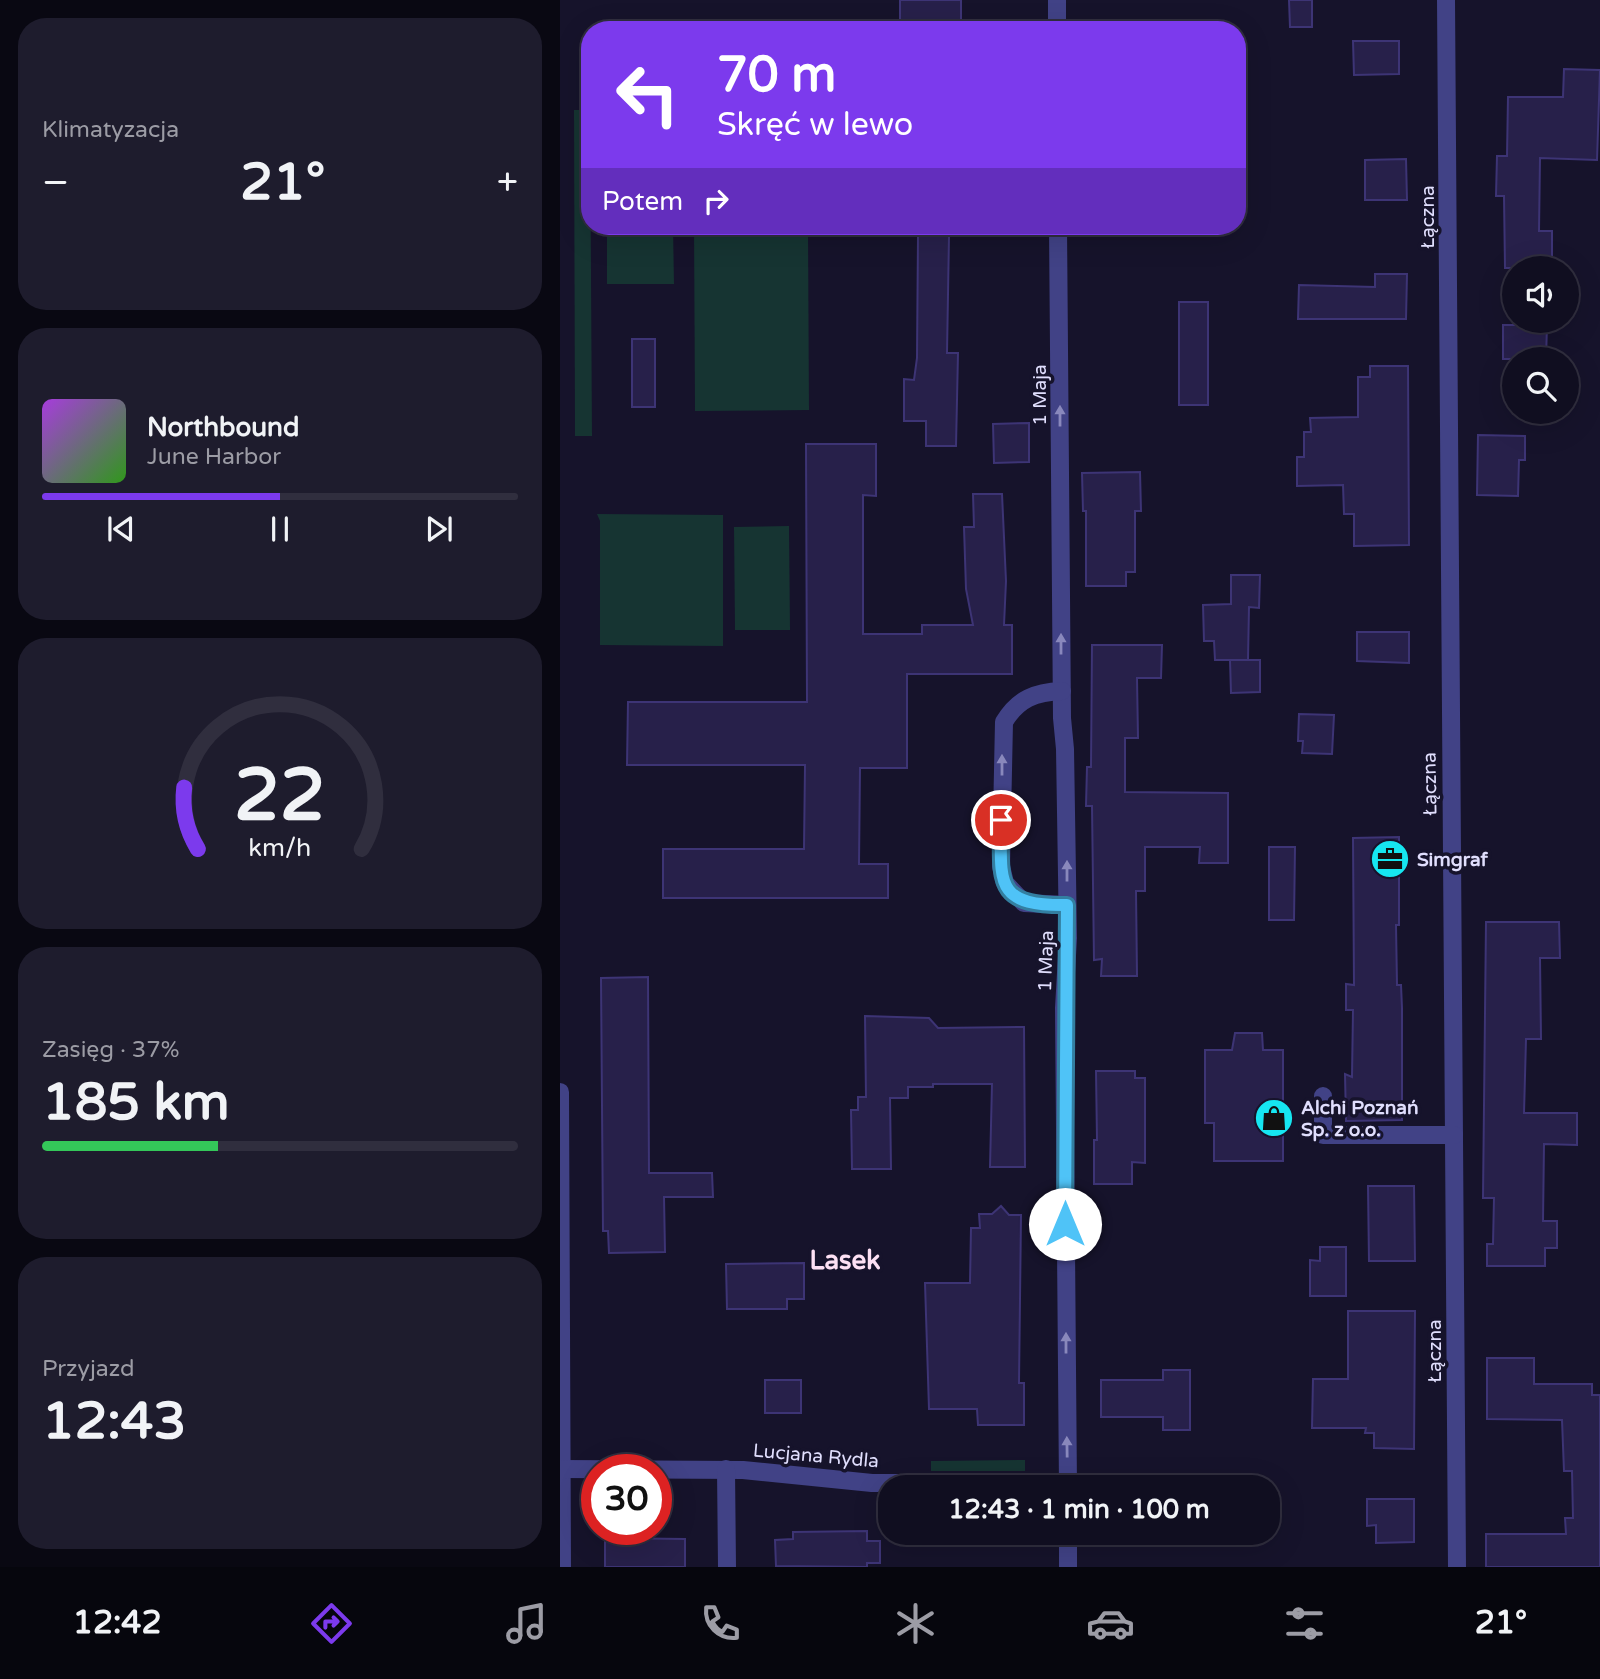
<!DOCTYPE html>
<html lang="pl">
<meta charset="utf-8">
<style>
:root{--surface:#100e20;--page:#1e1c2d;--text:#f1f3f6;--muted:#9c9ca5;--line:#302e3e;--accent:#7c3aed}
body{margin:0;font-family:"Varela Round",sans-serif;background:var(--page);color:var(--text);height:100vh;display:flex;flex-direction:column;font-size:26px;white-space:nowrap}
*{box-sizing:border-box;margin:0}
p{font-size:23px;color:var(--muted)}
.icon{flex:none;width:38px;height:38px;fill:none;stroke:currentColor;stroke-width:2;stroke-linecap:round;stroke-linejoin:round}
.map{position:relative;flex:1;overflow:hidden}
.panel{display:flex;flex-direction:column;gap:18px;padding:18px;background:#090812;width:560px}
.panel>*{flex:none}
.guide{position:absolute;left:21px;top:21px;width:665px;height:214px;border-radius:28px;box-shadow:0 7px 28px #0002,0 0 0 2px var(--line);background:#7c3aed;color:#fff;overflow:hidden}
.controls{position:absolute;left:942px;top:256px;display:grid;gap:14px}
.controls a{display:grid;place-items:center;width:77px;height:77px;border-radius:50%;background:var(--surface);box-shadow:0 7px 28px #0002,0 0 0 2px var(--line);font-size:35px}
.speed{position:absolute;left:21px;top:1454px;display:flex;gap:14px;font-size:35px;font-weight:700;text-align:center}
.speed>*{display:grid;place-content:center;width:91px;height:91px;border-radius:50%;background:var(--surface);box-shadow:0 7px 28px #0002,0 0 0 2px var(--line);line-height:1}
.speed .limit{border:10px solid #d22;background:#fff;color:#111}
.pin{position:absolute;display:grid;place-items:center;width:60px;height:60px;color:#fff;margin:-30px;border:4px solid #fff;border-radius:50%;box-shadow:0 2px 7px #0007}
.me{position:absolute;width:77px;margin:-38px;rotate:0deg;stroke-linejoin:round;filter:drop-shadow(0 0 5px #0008)}
.turn{display:flex;align-items:center;gap:24px;height:147px;padding:0 21px;font-size:32px}
.turn .icon{width:91px;height:91px;stroke-width:2.5}
.turn b{display:block;font-size:49px;line-height:60px}
.then{display:flex;align-items:center;height:66px;padding:0 21px;background:#0003;gap:14px;font-size:26px}
.big{font-size:52px;font-weight:700;line-height:1.1}
.panel .widget{flex:1;display:flex;flex-direction:column;justify-content:center;gap:10px;min-width:0;padding:0 24px;border-radius:28px;background:var(--page)}
.panel .dial{align-items:center;gap:0}
.dial svg{height:182px;overflow:visible;fill:none;stroke:var(--line);stroke-width:7;stroke-linecap:round;text-anchor:middle}
.dial text{fill:var(--text);stroke:none}
.song{display:flex;align-items:center;gap:21px}
.cover{width:84px;height:84px;border-radius:10px;background:linear-gradient(135deg,hsl(280 70% 55%),hsl(110 70% 35%))}
.played{height:7px;border-radius:4px;background:linear-gradient(90deg,var(--accent) 50%,var(--line) 50%)}
.keys{display:flex;justify-content:space-around;direction:ltr}
.heat{display:flex;justify-content:space-between;align-items:center;font-size:38px;direction:ltr}
.charge{height:10px;border-radius:5px;background:linear-gradient(90deg,#34c759 37%,var(--line) 0)}
.trip{position:absolute;left:318px;top:1475px;width:402px;height:70px;border-radius:28px;background:var(--surface);box-shadow:0 7px 28px #0002,0 0 0 2px var(--line);font-weight:700;line-height:70px;text-align:center}
.tabs{display:flex;height:112px;justify-content:space-around;align-items:center;background:#06060d;color:var(--muted)}
.tabs .icon{width:49px;height:49px}
.tabs .current{color:var(--accent)}
.tabs b{font-size:32px;color:var(--text)}
main{display:flex;flex:1;min-height:0}
.map>svg:first-child{display:block}
</style>
<main>
<section class="panel">
<div class="widget"><p>Klimatyzacja</p>
<div class="heat"><a>−</a><b class="big">21°</b><a>+</a></div>
</div>
<div class="widget">
<div class="song"><i class="cover"></i><div><b>Northbound</b><p>June Harbor</p></div></div>
<div class="played"></div>
<div class="keys"><svg class="icon" aria-label="previous" viewBox="0 0 24 24"><path d="M18 5L8 12l10 7zM5 5v14"/></svg><svg class="icon" aria-label="pause" viewBox="0 0 24 24"><path d="M8 5v14M16 5v14"/></svg><svg class="icon" aria-label="next" viewBox="0 0 24 24"><path d="M6 5l10 7-10 7zM19 5v14"/></svg></div>
</div>
<div class="widget dial"><svg viewBox="0 0 100 80">
<path d="M14 69A42 42 0 1 1 86 69"/>
<path d="M14 69A42 42 0 0 1 8 42" stroke="#7c3aed"/>
<text x="50" y="56" font-size="32" font-weight="700">22</text>
<text x="50" y="72" font-size="11">km/h</text>
</svg></div>
<div class="widget"><p>Zasięg · 37%</p><b class="big">185 km</b><div class="charge"></div></div>
<div class="widget"><p>Przyjazd</p><b class="big">12:43</b></div>
</section>
<div class="map">
<svg width="1040" height="1567" viewBox="0 0 1040 1567">
<rect width="100%" height="100%" fill="#16132b"/>
<g fill="#163432">
<path d="M 14,110 L 30,110 L 32,436 L 15,436 Z"/>
<path d="M 47,226 L 113,226 L 114,284 L 47,284 Z"/>
<path d="M 134,226 L 248,226 L 249,410 L 135,411 Z"/>
<path d="M 37,514 L 163,515 L 163,646 L 40,645 L 40,521 Z"/>
<path d="M 229,526 L 230,630 L 175,630 L 174,527 Z"/>
<path d="M 465,1460 L 465,1471 L 371,1471 L 371,1461 Z"/>
</g>
<g fill="#27204a" stroke="#3d3475" stroke-width="2">
<rect x="340" y="0" width="61" height="30"/>
<path d="M 729,0 L 752,0 L 752,27 L 730,27 Z"/>
<path d="M 793,41 L 839,41 L 839,74 L 794,75 Z"/>
<path d="M 1004,69 L 1040,70 L 1037,160 L 980,158 L 979,231 L 992,231 L 992,268 L 945,268 L 944,196 L 936,196 L 937,156 L 947,156 L 948,97 L 1003,97 Z"/>
<path d="M 846,159 L 847,200 L 805,200 L 805,160 Z"/>
<path d="M 358,236 L 389,236 L 387,353 L 398,353 L 396,446 L 366,446 L 366,421 L 344,421 L 344,379 L 354,380 L 357,358 Z"/>
<path d="M 815,274 L 847,274 L 846,319 L 738,319 L 739,285 L 815,287 Z"/>
<rect x="619" y="302" width="29" height="103"/>
<path d="M 943,325 L 987,325 L 986,359 L 943,359 Z"/>
<rect x="72" y="339" width="23" height="68"/>
<path d="M 810,366 L 848,366 L 849,545 L 794,546 L 794,514 L 784,514 L 783,485 L 737,486 L 737,457 L 744,457 L 744,432 L 751,432 L 750,418 L 798,417 L 798,377 L 810,377 Z"/>
<path d="M 469,423 L 469,462 L 434,463 L 433,424 Z"/>
<path d="M 918,435 L 965,436 L 965,460 L 959,460 L 958,496 L 917,495 Z"/>
<path d="M 246,444 L 316,444 L 316,496 L 303,495 L 303,634 L 362,634 L 362,625 L 413,625 L 406,589 L 404,527 L 414,527 L 413,494 L 442,494 L 446,581 L 444,625 L 452,625 L 452,674 L 347,674 L 347,768 L 300,768 L 299,864 L 328,864 L 328,898 L 103,898 L 103,849 L 244,849 L 245,765 L 67,765 L 68,702 L 247,702 Z"/>
<path d="M 580,472 L 581,511 L 575,511 L 575,572 L 566,572 L 566,586 L 526,586 L 526,511 L 523,511 L 522,473 Z"/>
<path d="M 671,575 L 700,575 L 699,608 L 689,607 L 688,660 L 655,660 L 654,641 L 644,641 L 643,605 L 671,604 Z"/>
<path d="M 797,632 L 849,632 L 849,663 L 797,661 Z"/>
<path d="M 532,645 L 602,645 L 601,678 L 577,678 L 578,738 L 565,738 L 565,792 L 668,793 L 668,863 L 639,863 L 640,847 L 585,847 L 585,891 L 576,891 L 577,976 L 541,976 L 542,959 L 534,960 L 532,806 L 526,806 L 527,767 L 531,767 Z"/>
<path d="M 670,660 L 700,660 L 700,692 L 671,693 Z"/>
<path d="M 739,714 L 774,715 L 772,754 L 742,753 L 743,741 L 738,741 Z"/>
<path d="M 839,837 L 839,925 L 836,925 L 837,985 L 841,985 L 842,1008 L 842,1120 L 786,1121 L 785,1074 L 792,1077 L 793,1010 L 786,1010 L 786,984 L 794,985 L 793,838 Z"/>
<path d="M 709,847 L 735,847 L 734,920 L 709,920 Z"/>
<path d="M 926,922 L 999,922 L 1000,958 L 980,958 L 981,1039 L 966,1039 L 964,1113 L 1017,1113 L 1017,1145 L 984,1144 L 983,1221 L 997,1221 L 997,1248 L 985,1248 L 985,1266 L 927,1266 L 927,1244 L 933,1244 L 934,1198 L 923,1198 Z"/>
<path d="M 88,977 L 89,1173 L 152,1173 L 153,1197 L 104,1197 L 105,1252 L 49,1253 L 48,1231 L 43,1231 L 41,978 Z"/>
<path d="M 305,1016 L 369,1018 L 378,1028 L 464,1027 L 465,1167 L 430,1167 L 432,1084 L 373,1084 L 373,1087 L 348,1087 L 348,1098 L 330,1098 L 331,1169 L 292,1169 L 291,1110 L 298,1110 L 298,1097 L 306,1097 Z"/>
<path d="M 675,1033 L 702,1033 L 703,1050 L 723,1050 L 723,1161 L 654,1161 L 654,1123 L 645,1123 L 645,1050 L 672,1050 Z"/>
<path d="M 536,1071 L 575,1071 L 575,1078 L 585,1078 L 585,1163 L 572,1162 L 572,1184 L 534,1184 L 534,1140 L 537,1140 Z"/>
<path d="M 808,1186 L 854,1186 L 855,1261 L 809,1261 Z"/>
<path d="M 441,1206 L 449,1215 L 461,1215 L 459,1383 L 464,1383 L 464,1425 L 418,1425 L 417,1409 L 369,1409 L 365,1283 L 410,1283 L 411,1228 L 420,1228 L 419,1214 L 432,1214 Z"/>
<path d="M 760,1247 L 786,1247 L 786,1296 L 750,1296 L 750,1260 L 760,1261 Z"/>
<path d="M 244,1263 L 244,1299 L 227,1299 L 227,1309 L 167,1309 L 166,1264 Z"/>
<path d="M 788,1311 L 855,1311 L 854,1449 L 814,1448 L 814,1433 L 805,1433 L 806,1428 L 752,1428 L 753,1379 L 788,1379 Z"/>
<path d="M 927,1358 L 974,1358 L 974,1384 L 1032,1384 L 1032,1395 L 1040,1395 L 1040,1567 L 926,1567 L 926,1534 L 1006,1534 L 1005,1518 L 1013,1518 L 1012,1471 L 1004,1471 L 1002,1420 L 927,1419 Z"/>
<path d="M 603,1370 L 630,1370 L 630,1430 L 603,1430 L 603,1417 L 541,1417 L 541,1380 L 603,1380 Z"/>
<rect x="205" y="1380" width="36" height="33"/>
<path d="M 807,1499 L 854,1499 L 854,1542 L 816,1543 L 816,1525 L 807,1526 Z"/>
<path d="M 307,1531 L 307,1541 L 320,1541 L 320,1563 L 307,1563 L 307,1567 L 216,1566 L 215,1540 L 233,1539 L 233,1532 Z"/>
<path d="M 45,1538 L 125,1539 L 125,1567 L 45,1567 Z"/>
</g>
<g fill="none" stroke-linecap="round" stroke-linejoin="round">
<g stroke="#414286" stroke-width="18">
<path d="M 497,0 L 497,30"/>
<path d="M 886,0 L 897,1567"/>
<path d="M 498,226 L 502,718 L 505,749 L 508,938 L 504,1008 L 508,1488"/>
<path d="M 502,691 C 475,692 458,699 444,722 L 441,866 L 445,883 L 464,903 L 507,905"/>
<path d="M 0,1092 L 2,1567"/>
<path d="M 763,1096 L 763,1135 L 894,1135"/>
<path d="M 0,1469 L 183,1470 L 312,1483 L 508,1483"/>
<path d="M 166,1469 L 167,1567"/>
<path d="M 508,1533 L 508,1567"/>
</g>
</g>
<defs><path id="oneway-solid" d="M-6-.8H1V-3.2L6.5 0L1 3.2V.8H-6Z" transform="scale(1.75)"/></defs>
<g fill="#8988bc">
<use href="#oneway-solid" transform="translate(500 416) rotate(-90)"/>
<use href="#oneway-solid" transform="translate(501 644) rotate(-90)"/>
<use href="#oneway-solid" transform="translate(442 765) rotate(-90)"/>
<use href="#oneway-solid" transform="translate(507 871) rotate(-90)"/>
<use href="#oneway-solid" transform="translate(506 1343) rotate(-90)"/>
<use href="#oneway-solid" transform="translate(507 1447) rotate(-91)"/>
</g>
<g fill="none" stroke-linecap="round" stroke-linejoin="round">
<g stroke="#337fa1" stroke-width="18">
<path id="route" d="M 441,820 C 441,882 433,906 507,905 L 505,1224"/>
</g>
<use href="#route" stroke="#4fc3f7" stroke-width="12"/>
</g>
<defs>
<g id="office-disc" transform="scale(2.0125)"><circle r="9.5" fill="#16e6f1" stroke="#16132b"/><path d="M-6-3h4V-5.5h4V-3h4V5H-6ZM-1-4.5V-3h2v-1.5ZM-6 0V1H6V0Z" fill="#111"/></g>
<g id="shop-disc" transform="scale(2.0125)"><circle r="9.5" fill="#16e6f1" stroke="#16132b"/><path d="M-5-2.5h2.3a2.7 3.5 0 0 1 5.4 0H5L5.5 6h-11ZM-1.5-2.5h3a1.5 2.3 0 0 0-3 0Z" fill="#111"/></g>
</defs>
<g fill-rule="evenodd">
<use href="#office-disc" x="830" y="859"/>
<use href="#shop-disc" x="714" y="1118"/>
</g>
<g text-anchor="middle" stroke-width="7" stroke-linejoin="round" paint-order="stroke">
<g font-size="19" fill="#e0defd" stroke="#16132b">
<text transform="translate(867 217) rotate(-90)" y="7">Łączna</text>
<text transform="translate(479 395) rotate(-90)" y="7">1 Maja</text>
<text transform="translate(869 784) rotate(-91)" y="7">Łączna</text>
<text transform="translate(485 961) rotate(-88)" y="7">1 Maja</text>
<text transform="translate(874 1351) rotate(-90)" y="7">Łączna</text>
<text transform="translate(256 1455) rotate(5)" y="7">Lucjana Rydla</text>
</g>
<g font-size="19" font-weight="bold" fill="#e0defd" stroke="#16132b" text-anchor="start">
<text x="857" y="866">Simgraf</text>
<text x="741" y="1114">Alchi Poznań<tspan x="741" dy="22">Sp. z o.o.</tspan></text>
</g>
<g font-size="26" font-weight="bold" fill="#fde0f4" stroke="#16132b">
<text x="285" y="1269">Lasek</text>
</g>
</g>
</svg>
<div class="controls">
<a><svg class="icon" aria-label="sound" viewBox="0 0 24 24"><path d="M4 9h4l5-4v14l-5-4H4zM17 9q2 3 0 6"/></svg></a>
<a><svg class="icon" aria-label="search" viewBox="0 0 24 24"><circle cx="10" cy="10" r="6"/><path d="M15 15l6 6"/></svg></a>
</div>
<div class="speed"><div class="limit">30</div></div>
<div class="pin" style="left:441px;top:820px;background:#d93025"><svg class="icon" aria-label="arrive" viewBox="0 0 24 24"><path d="M6 21V4h12l-3 4 3 4H6"/></svg></div>
<svg class="me" style="left:505px;top:1224px" viewBox="-20 -20 40 40"><circle r="19" fill="#fff"/><path d="M0-13L10 11 0 6-10 11z" fill="#4fc3f7"/></svg>
<div class="trip">12:43 · 1 min · 100 m</div>
<div class="guide">
<div class="turn"><svg class="icon" aria-label="left" viewBox="0 0 24 24"><path d="M17 20v-9H6M10 6l-5 5 5 5"/></svg><div><b>70 m</b>Skręć w lewo</div></div>
<div class="then">Potem<svg class="icon" aria-label="right" viewBox="0 0 24 24"><path d="M7 20v-9h11M14 6l5 5-5 5"/></svg></div>
</div>
</div>
</main>
<nav class="tabs">
<b>12:42</b>
<svg class="icon current" aria-label="directions" viewBox="0 0 24 24"><path d="M12 3l9 9-9 9-9-9zM9 14v-3h6M13 9l2 2-2 2"/></svg>
<svg class="icon" aria-label="music" viewBox="0 0 24 24"><path d="M9 18V5l10-2v13"/><circle cx="6" cy="18" r="3"/><circle cx="16" cy="16" r="3"/></svg>
<svg class="icon" aria-label="phone" viewBox="0 0 24 24"><path d="M5 4h4l2 5-3 2q2 4 5 5l2-3 5 2v4C11 20 4 13 5 4z"/></svg>
<svg class="icon" aria-label="climate" viewBox="0 0 24 24"><path d="M12 3v18M4 7l16 10M4 17L20 7"/></svg>
<svg class="icon" aria-label="car" viewBox="0 0 24 24"><path d="M5 17H2v-5l4-1 3-4h7l3 4 3 1v5h-3M9 17h6M6 11h13"/><circle cx="7" cy="17" r="2"/><circle cx="17" cy="17" r="2"/></svg>
<svg class="icon" aria-label="filters" viewBox="0 0 24 24"><path d="M4 7h16M4 17h16"/><circle cx="9" cy="7" r="2"/><circle cx="15" cy="17" r="2"/></svg>
<b>21°</b>
</nav>
